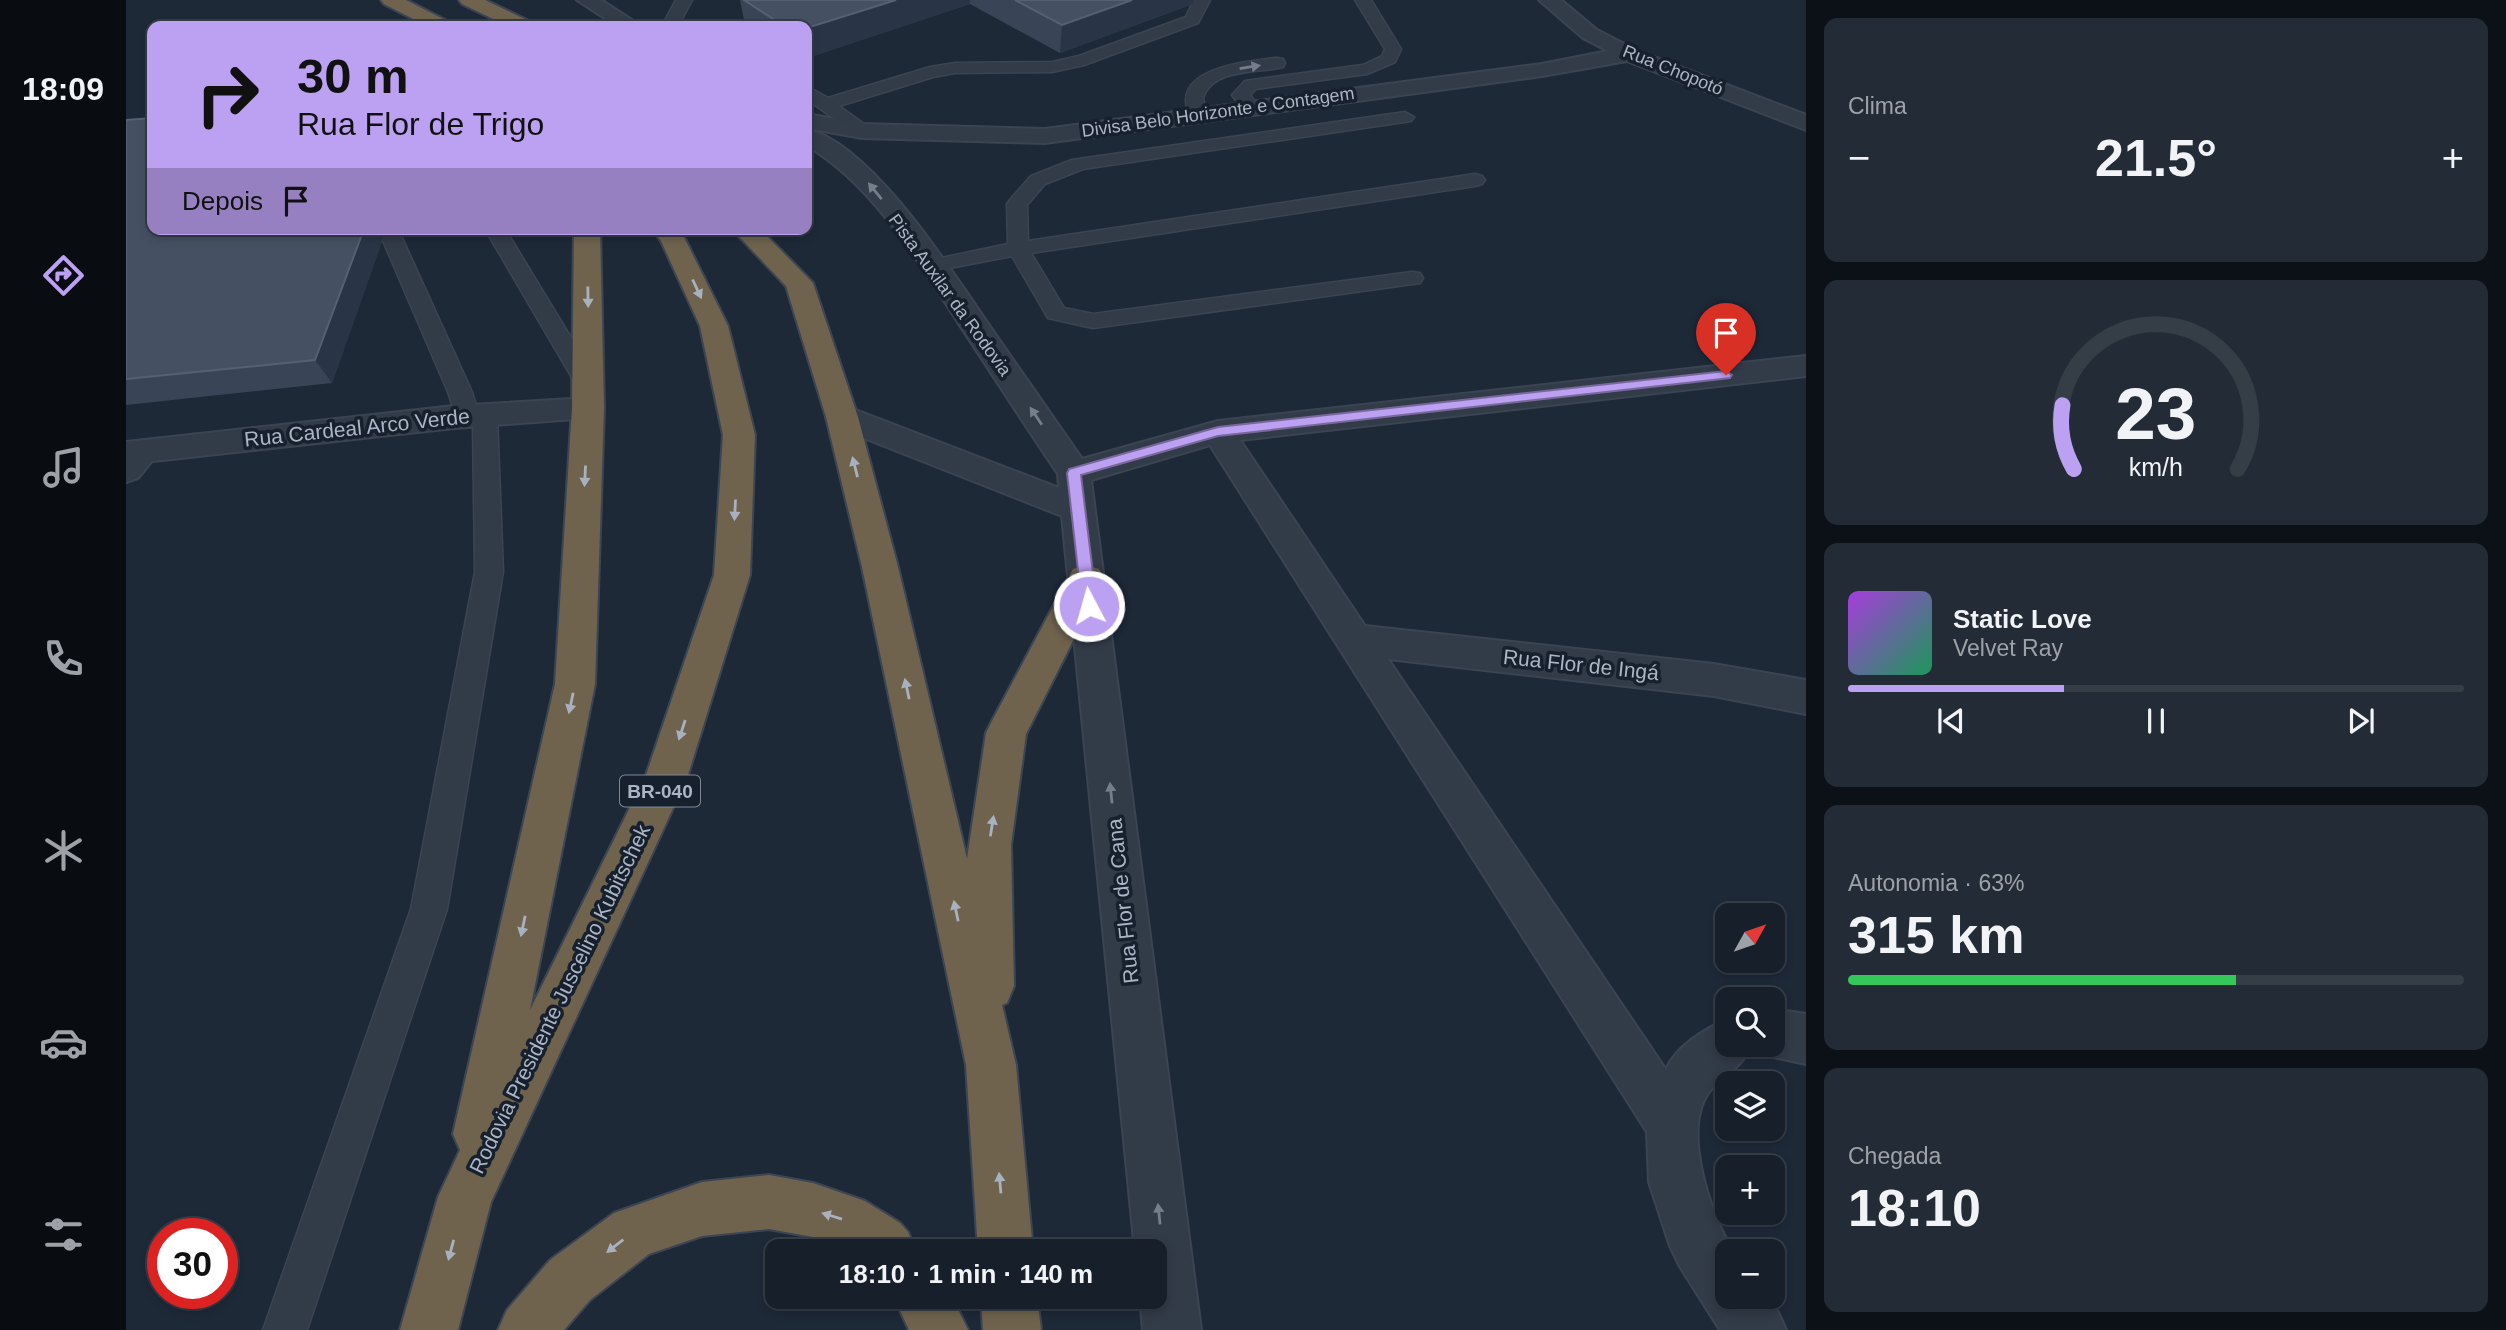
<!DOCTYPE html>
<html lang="pt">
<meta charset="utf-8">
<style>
:root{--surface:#161f2a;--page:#232c36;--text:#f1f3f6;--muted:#9ea2a8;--line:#353d47;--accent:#bca0f2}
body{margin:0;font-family:Helvetica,sans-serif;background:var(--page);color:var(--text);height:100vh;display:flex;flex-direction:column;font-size:26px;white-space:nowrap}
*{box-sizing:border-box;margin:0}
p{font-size:23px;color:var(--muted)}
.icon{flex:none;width:38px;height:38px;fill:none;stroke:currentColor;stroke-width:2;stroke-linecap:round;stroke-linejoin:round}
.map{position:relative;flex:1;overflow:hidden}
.sheet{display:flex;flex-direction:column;gap:18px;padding:18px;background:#0c1117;width:700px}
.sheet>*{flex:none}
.banner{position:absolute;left:21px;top:21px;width:665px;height:214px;border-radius:14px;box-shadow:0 4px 10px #0003,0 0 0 2px var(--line);background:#bca0f2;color:#111;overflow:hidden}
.needle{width:46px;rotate:50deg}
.buttons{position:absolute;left:1589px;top:903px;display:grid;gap:14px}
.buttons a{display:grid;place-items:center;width:70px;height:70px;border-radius:14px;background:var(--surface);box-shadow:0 4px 10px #0003,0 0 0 2px var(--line);font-size:35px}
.speed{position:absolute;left:21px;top:1218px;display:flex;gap:14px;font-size:35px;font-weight:700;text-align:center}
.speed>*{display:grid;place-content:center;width:91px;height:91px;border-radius:50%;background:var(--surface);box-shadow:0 4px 10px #0003,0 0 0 2px var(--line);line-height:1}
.speed .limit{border:10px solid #d22;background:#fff;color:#111}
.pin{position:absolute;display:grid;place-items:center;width:60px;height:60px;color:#fff;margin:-72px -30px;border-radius:50% 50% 50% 0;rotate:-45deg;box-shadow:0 0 7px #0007}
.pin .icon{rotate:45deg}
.me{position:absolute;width:77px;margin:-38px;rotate:354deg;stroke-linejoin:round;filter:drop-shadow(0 0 5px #0008)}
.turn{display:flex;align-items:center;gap:24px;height:147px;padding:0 35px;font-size:32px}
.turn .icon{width:91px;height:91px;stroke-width:2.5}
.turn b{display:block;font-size:49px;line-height:60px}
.then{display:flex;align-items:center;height:66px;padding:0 35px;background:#0003;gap:14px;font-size:26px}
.big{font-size:52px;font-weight:600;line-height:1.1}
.sheet .widget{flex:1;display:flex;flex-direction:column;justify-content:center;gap:10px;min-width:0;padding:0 24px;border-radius:14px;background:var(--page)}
.sheet .dial{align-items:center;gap:0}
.dial svg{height:182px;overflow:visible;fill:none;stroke:var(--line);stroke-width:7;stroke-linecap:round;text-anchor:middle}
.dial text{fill:var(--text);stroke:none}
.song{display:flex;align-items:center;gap:21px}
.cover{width:84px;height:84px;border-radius:10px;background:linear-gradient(135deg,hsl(280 70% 55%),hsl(150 70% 35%))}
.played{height:7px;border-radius:4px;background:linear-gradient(90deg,var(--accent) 35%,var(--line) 35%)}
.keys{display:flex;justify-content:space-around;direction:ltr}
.heat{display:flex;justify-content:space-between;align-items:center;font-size:38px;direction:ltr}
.charge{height:10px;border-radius:5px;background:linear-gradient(90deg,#34c759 63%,var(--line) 0)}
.trip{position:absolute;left:639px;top:1239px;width:402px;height:70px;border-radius:14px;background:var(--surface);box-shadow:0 4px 10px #0003,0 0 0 2px var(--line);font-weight:600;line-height:70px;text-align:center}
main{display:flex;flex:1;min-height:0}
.tab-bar{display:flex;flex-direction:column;width:126px;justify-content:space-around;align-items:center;background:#090c11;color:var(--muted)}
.tab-bar .icon{width:49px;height:49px}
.tab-bar .selected{color:var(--accent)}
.tab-bar b{font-size:32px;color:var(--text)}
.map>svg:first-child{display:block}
</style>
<main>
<nav class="tab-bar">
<b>18:09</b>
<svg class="icon selected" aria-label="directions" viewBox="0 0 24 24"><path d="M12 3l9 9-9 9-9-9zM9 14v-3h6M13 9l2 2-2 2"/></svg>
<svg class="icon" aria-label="music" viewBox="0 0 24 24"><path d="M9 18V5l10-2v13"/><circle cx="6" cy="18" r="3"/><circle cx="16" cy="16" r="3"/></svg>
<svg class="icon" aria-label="phone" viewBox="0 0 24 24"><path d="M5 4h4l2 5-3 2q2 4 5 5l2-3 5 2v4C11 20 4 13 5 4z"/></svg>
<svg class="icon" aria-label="climate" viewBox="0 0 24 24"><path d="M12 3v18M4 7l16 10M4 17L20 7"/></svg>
<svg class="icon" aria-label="car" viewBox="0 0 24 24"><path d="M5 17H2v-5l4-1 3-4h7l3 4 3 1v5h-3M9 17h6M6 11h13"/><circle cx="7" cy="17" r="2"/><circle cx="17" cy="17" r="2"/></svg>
<svg class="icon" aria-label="filters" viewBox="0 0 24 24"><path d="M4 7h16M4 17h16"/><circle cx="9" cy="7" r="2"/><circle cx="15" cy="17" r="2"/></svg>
</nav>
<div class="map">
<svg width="1680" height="1330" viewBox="0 0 1680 1330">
<rect width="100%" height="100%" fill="#1e2938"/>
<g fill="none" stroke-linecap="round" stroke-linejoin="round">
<g stroke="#3b4452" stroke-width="3">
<g id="service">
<path d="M 550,0 L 566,0 L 552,26 L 536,26 Z"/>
<path d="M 1068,0 L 1084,0 L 1072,23 L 958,65 L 926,72 L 829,73 L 807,77 L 713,106 L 742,127 L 745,131 L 742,135 L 730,135 L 681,99 L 681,86 L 702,98 L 804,67 L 829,63 L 926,62 L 953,56 L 1060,17 Z"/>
<path d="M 1229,0 L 1245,0 L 1275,49 L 1269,62 L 1241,74 L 1130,89 L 1124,95 L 1133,107 L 1124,112 L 1118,111 L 1106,95 L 1119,81 L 1237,65 L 1256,56 L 1259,49 Z"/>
<path d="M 1151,58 L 1157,59 L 1159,63 L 1157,67 C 1132,73 1087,68 1077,98 L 1081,115 L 1078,119 L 1066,119 C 1037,69 1121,61 1151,58 Z"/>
<path d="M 1279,112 L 1288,117 L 1285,121 L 957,169 L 919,184 L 901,205 L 902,241 L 1349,174 L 1356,176 L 1359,180 L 1356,184 L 1349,186 L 905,253 L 938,308 L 967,314 L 1286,272 L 1294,273 L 1297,278 L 1294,283 L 967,328 L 922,318 L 886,256 L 808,271 L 801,269 L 798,265 L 801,261 L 882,244 L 881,204 L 884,200 L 905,176 L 946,160 Z"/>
<path d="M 252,229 L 272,229 L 346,392 L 351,409 L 359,407 L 368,409 L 371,415 L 377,572 L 321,909 L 181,1330 L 137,1330 L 285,909 L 349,572 L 347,423 L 332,422 L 322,392 Z"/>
<path d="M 359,229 L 379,229 L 475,387 L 471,393 L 463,395 L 455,393 Z"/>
</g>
</g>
<g stroke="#3b4452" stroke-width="4">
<g id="minor">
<path d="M 451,0 L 475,0 L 515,26 L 491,26 Z"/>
<path d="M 1413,0 L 1435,0 L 1471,30 L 1510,50 L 1680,115 L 1680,130 L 1501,61 L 1416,76 L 919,143 L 736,138 L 681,128 L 681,114 L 736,124 L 919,129 L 1416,64 L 1482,51 L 1457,38 Z"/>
<path d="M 681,129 C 748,146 828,275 867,331 C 897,374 926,416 956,459 L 1092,421 L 1680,356 L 1680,376 L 1114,440 L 1239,626 L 1588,664 L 1680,680 L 1680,714 L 1588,696 L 1262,659 L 1540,1070 C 1549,1047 1579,1029 1601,1019 L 1601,1045 L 1625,1045 C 1614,1072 1598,1072 1583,1092 C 1555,1130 1585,1216 1607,1251 L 1601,1251 L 1601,1297 L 1640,1297 L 1651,1310 L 1660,1330 L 1594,1330 L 1553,1265 L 1544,1246 L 1523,1182 L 1521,1132 L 1084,445 L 965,480 L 1075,1330 L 1017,1330 L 1014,1297 L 1029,1297 L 1029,1251 L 1009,1251 L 936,516 L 705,425 L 700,417 L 705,409 L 716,406 L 727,409 L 933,488 L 932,474 C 899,425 867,376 835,327 C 794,264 747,184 681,146 Z"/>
<path d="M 18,440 L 29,443 L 34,451 L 12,478 L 0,482 L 0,450 L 7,443 Z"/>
<path d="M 1647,1009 L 1680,1014 L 1680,1064 L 1647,1057 L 1630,1050 L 1627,1045 L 1647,1045 Z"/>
</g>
</g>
<g stroke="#3b4452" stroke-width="4">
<path id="tertiary" d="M 462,398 L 473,401 L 478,408 L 473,415 L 462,418 L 328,428 L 0,464 L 0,442 L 328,406 Z"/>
</g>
<g stroke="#3c4553" stroke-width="4">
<g id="motorway">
<path d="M 255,0 L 280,0 L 323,22 L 326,26 L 301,26 L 258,4 Z"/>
<path d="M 333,0 L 359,0 L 405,22 L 408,26 L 382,26 L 336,4 Z"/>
<path d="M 448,229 L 474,229 L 478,408 L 469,684 L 404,1010 L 520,775 L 588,575 L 597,435 L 574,326 L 535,241 L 526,229 L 553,229 L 556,233 L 602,326 L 629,435 L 624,575 L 561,778 L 365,1202 L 332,1330 L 274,1330 L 312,1197 L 334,1150 L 327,1134 L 429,684 L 446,408 Z"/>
<path d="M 606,229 L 634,229 L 687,283 L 732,417 L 772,567 L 841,859 L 860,733 L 866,721 L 947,569 L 960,565 L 973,569 L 978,579 L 900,734 L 885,845 L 888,986 L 881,1003 L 876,1005 L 890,1065 L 907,1251 L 852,1251 L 840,1065 L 736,567 L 700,417 L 660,286 Z"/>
<path d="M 643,1175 L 687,1183 L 739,1201 L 774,1223 L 782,1232 L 790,1251 L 720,1251 L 707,1243 L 687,1237 L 643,1229 L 576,1236 L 523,1254 L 464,1300 L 438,1330 L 372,1330 L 381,1310 L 424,1260 L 488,1213 L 576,1182 Z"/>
<path d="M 768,1297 L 826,1297 L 842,1330 L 783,1330 Z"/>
<path d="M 855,1297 L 911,1297 L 915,1330 L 857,1330 Z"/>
</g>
</g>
<use href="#service" fill="#323b48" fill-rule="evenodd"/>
<use href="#minor" fill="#323b48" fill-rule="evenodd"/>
<use href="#tertiary" fill="#323b48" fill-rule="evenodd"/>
<use href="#motorway" fill="#6f634e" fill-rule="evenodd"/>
</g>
<g fill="#394557">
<path d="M 614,0 L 1068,0 L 1067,4 L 934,53 L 844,4 L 681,58 L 681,26 L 621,26 L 619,25 Z"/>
<path d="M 0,120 L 260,230 L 206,383 L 0,405 Z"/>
</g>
<g fill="#293546">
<path d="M 770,0 L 844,0 L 844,4 L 681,58 L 681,28 Z"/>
<path d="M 1006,0 L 1068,0 L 1067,4 L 934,53 L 936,25 Z"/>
<path d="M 238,229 L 259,229 L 260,230 L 206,383 L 189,360 Z"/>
</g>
<g fill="#455163" stroke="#556172" stroke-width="2">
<path d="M 618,0 L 770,0 L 681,28 L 681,26 L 658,26 Z"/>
<path d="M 889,0 L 1006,0 L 936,25 Z"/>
<path d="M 26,118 L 26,229 L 238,229 L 189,360 L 0,379 L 0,120 Z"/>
</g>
<defs><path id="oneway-solid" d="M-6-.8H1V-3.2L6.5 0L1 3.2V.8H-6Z" transform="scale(1.75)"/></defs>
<g fill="#757e8d">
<use href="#oneway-solid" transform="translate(1124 67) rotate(-9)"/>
<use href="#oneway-solid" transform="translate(749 191) rotate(-129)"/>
<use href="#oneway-solid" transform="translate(910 416) rotate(-124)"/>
<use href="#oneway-solid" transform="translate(985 793) rotate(-96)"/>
<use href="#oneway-solid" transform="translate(1033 1214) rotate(-96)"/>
</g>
<g fill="#a8b1bf">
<use href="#oneway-solid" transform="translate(571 289) rotate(65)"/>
<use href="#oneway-solid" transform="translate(462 297) rotate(89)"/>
<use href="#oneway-solid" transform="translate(729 467) rotate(-104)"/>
<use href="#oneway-solid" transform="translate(459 476) rotate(93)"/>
<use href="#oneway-solid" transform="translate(609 510) rotate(93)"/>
<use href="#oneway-solid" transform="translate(781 689) rotate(-102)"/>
<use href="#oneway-solid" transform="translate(445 703) rotate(102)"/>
<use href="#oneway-solid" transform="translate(556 730) rotate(108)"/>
<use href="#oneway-solid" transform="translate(866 826) rotate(-81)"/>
<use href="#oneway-solid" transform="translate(830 911) rotate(-102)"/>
<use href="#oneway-solid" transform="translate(397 926) rotate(102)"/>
<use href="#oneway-solid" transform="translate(874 1183) rotate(-95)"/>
<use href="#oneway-solid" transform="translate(706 1216) rotate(-163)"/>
<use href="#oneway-solid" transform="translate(489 1246) rotate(142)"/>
<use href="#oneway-solid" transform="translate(325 1250) rotate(105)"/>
</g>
<path fill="#bca0f2" stroke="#7a689d" stroke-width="2" d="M 1600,371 L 1606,375 L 1604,378 L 1092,436 L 955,475 L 971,606 L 963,612 L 956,606 L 941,473 L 943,469 L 1092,427 Z"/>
<g text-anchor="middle" stroke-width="7" stroke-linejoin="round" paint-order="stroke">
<g font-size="18" fill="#abb5c5" stroke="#17202d">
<text transform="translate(1547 70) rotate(22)" y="6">Rua Chopotó</text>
<text transform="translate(1092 112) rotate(-8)" y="6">Divisa Belo Horizonte e Contagem</text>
<text transform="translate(824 295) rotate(54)" y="6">Pista Auxilar da Rodovia</text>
</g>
<rect fill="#17202d" stroke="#7f8897" stroke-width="2" x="494" y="775.5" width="80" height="31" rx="5"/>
<g font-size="19" font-weight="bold" fill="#abb5c5">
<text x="534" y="798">BR-040</text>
</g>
<g font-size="21" fill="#abb5c5" stroke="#17202d">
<text transform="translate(231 428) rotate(-6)" y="7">Rua Cardeal Arco Verde</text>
<text transform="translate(1455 665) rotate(6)" y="7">Rua Flor de Ingá</text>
<text transform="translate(997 901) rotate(-96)" y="7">Rua Flor de Cana</text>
<text transform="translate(434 999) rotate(-64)" y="7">Rodovia Presidente Juscelino Kubitschek</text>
</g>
</g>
</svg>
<div class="buttons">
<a><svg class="needle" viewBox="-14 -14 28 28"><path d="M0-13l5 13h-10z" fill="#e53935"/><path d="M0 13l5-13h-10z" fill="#9ea2a8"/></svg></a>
<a><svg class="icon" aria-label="search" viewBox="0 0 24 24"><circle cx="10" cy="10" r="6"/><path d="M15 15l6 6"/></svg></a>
<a><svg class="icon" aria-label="layers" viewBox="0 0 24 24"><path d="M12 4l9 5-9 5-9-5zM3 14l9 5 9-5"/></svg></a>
<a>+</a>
<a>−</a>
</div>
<div class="speed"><div class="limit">30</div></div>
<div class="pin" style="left:1600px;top:375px;background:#d93025"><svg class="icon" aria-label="arrive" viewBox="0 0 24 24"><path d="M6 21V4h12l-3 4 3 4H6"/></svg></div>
<svg class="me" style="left:963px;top:606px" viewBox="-20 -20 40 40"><circle r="17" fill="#bca0f2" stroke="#fff" stroke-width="3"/><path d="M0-11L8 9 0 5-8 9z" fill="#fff"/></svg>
<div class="trip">18:10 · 1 min · 140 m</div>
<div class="banner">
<div class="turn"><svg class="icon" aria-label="right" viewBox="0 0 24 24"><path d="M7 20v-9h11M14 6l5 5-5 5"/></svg><div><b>30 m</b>Rua Flor de Trigo</div></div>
<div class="then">Depois<svg class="icon" aria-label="arrive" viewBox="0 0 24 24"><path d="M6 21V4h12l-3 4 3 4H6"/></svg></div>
</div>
</div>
<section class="sheet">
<div class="widget"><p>Clima</p>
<div class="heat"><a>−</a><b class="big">21.5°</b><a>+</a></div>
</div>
<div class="widget dial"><svg viewBox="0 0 100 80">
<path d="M14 69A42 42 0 1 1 86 69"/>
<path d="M14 69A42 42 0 0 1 9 41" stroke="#bca0f2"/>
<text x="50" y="56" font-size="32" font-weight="700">23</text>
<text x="50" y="72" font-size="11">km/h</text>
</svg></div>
<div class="widget">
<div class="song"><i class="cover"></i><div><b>Static Love</b><p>Velvet Ray</p></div></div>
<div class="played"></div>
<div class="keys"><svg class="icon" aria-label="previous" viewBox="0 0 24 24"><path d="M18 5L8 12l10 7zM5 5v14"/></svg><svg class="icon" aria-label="pause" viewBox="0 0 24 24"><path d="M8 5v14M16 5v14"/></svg><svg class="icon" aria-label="next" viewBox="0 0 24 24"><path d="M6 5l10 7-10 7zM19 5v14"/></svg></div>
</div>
<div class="widget"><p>Autonomia · 63%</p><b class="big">315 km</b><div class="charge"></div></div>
<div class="widget"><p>Chegada</p><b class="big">18:10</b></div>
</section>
</main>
